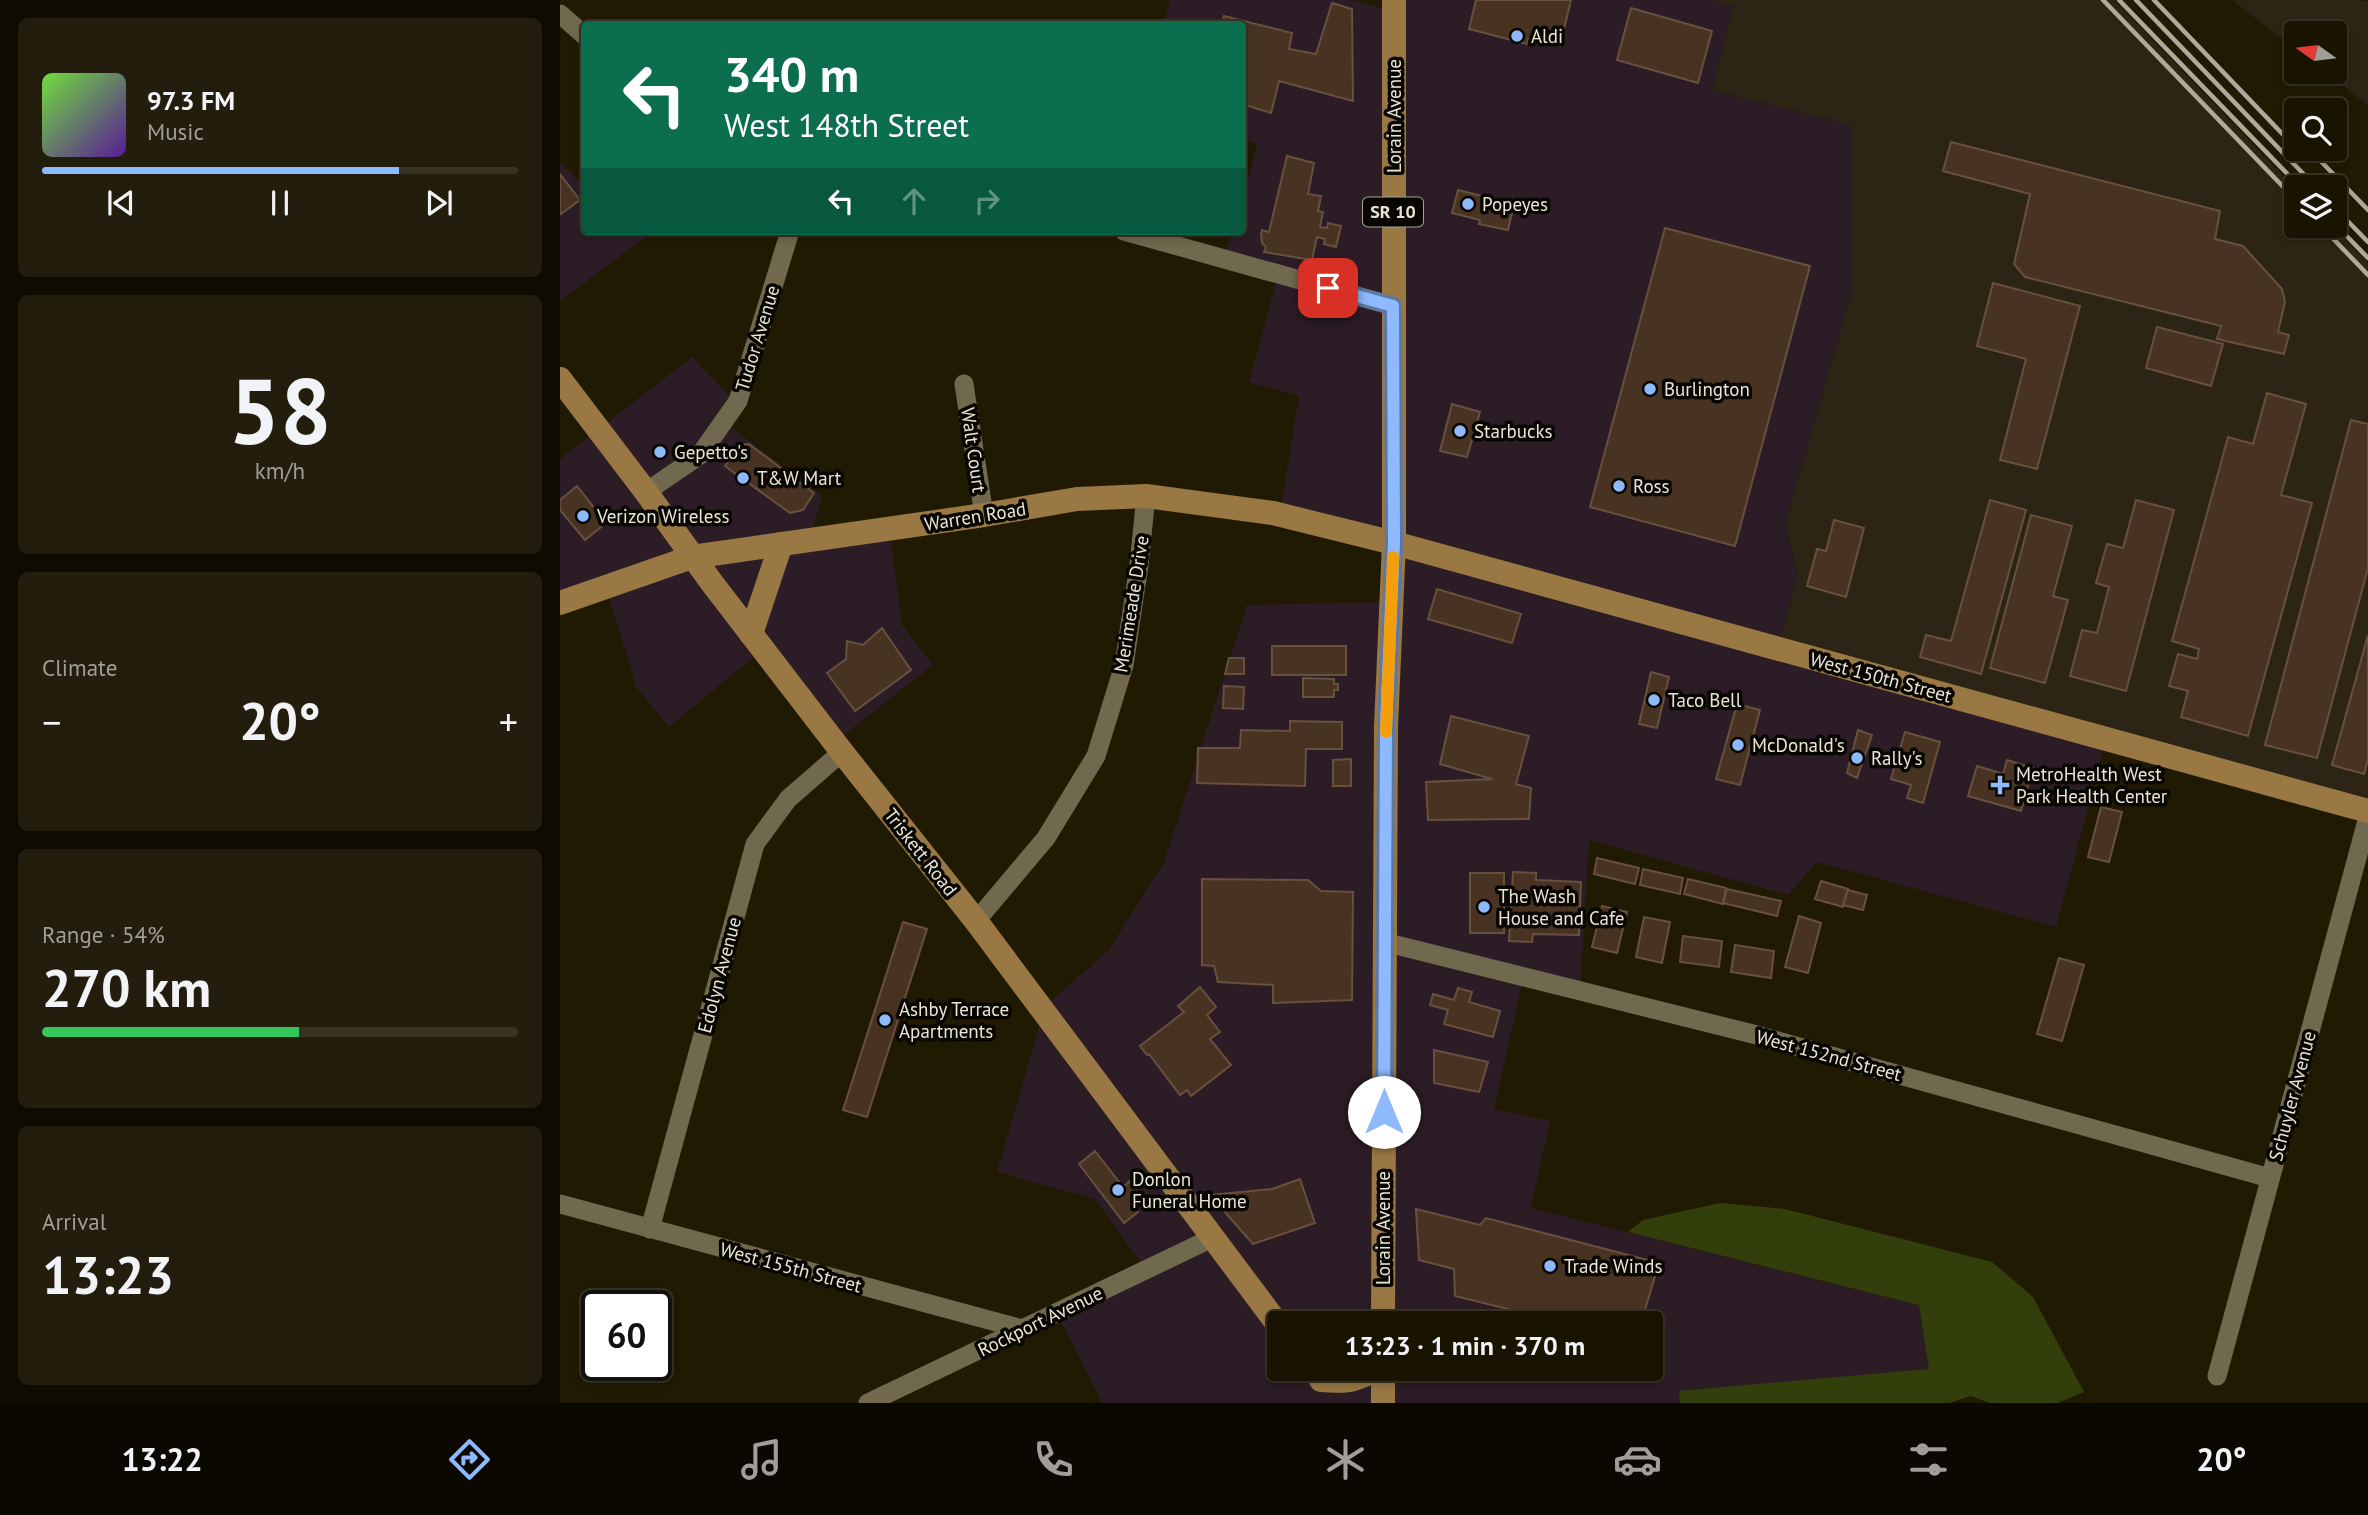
<!DOCTYPE html>
<meta charset="utf-8">
<style>
:root{--surface:#191402;--page:#221d0c;--text:#f1f3f6;--muted:#9f9e99;--line:#373324;--accent:#8eb9fc}
body{margin:0;font-family:"PT Sans",sans-serif;background:var(--page);color:var(--text);height:100vh;display:flex;flex-direction:column;font-size:26px;white-space:nowrap}
*{box-sizing:border-box;margin:0}
p{font-size:23px;color:var(--muted)}
.icon{flex:none;width:38px;height:38px;fill:none;stroke:currentColor;stroke-width:2;stroke-linecap:round;stroke-linejoin:round}
.map{position:relative;flex:1;overflow:hidden}
.side{display:flex;flex-direction:column;gap:18px;padding:18px;background:#0e0b01;width:560px}
.side>*{flex:none}
.hud{position:absolute;left:21px;top:21px;width:665px;height:214px;border-radius:7px;box-shadow:0 4px 10px #0003,0 0 0 2px var(--line);background:#0b6e4f;color:#fff;overflow:hidden}
.needle{width:46px;rotate:284deg}
.controls{position:absolute;left:1724px;top:21px;display:grid;gap:14px}
.controls a{display:grid;place-items:center;width:63px;height:63px;border-radius:7px;background:var(--surface);box-shadow:0 4px 10px #0003,0 0 0 2px var(--line);font-size:35px}
.speed{position:absolute;left:21px;top:1290px;display:flex;gap:14px;font-size:35px;font-weight:700;text-align:center}
.speed>*{display:grid;place-content:center;width:91px;height:91px;border-radius:50%;background:var(--surface);box-shadow:0 4px 10px #0003,0 0 0 2px var(--line);line-height:1}
.speed .limit{border:4px solid #111;border-radius:10px;background:#fff;color:#111}
.pin{position:absolute;display:grid;place-items:center;width:60px;height:60px;color:#fff;margin:-30px;border-radius:14px;box-shadow:0 4px 10px #0006}
.me{position:absolute;width:77px;margin:-38px;rotate:0deg;stroke-linejoin:round;filter:drop-shadow(0 0 5px #0008)}
.turn{display:flex;align-items:center;gap:24px;height:147px;padding:0 28px;font-size:32px}
.turn .icon{width:91px;height:91px;stroke-width:2.5}
.turn b{display:block;font-size:49px;line-height:60px}
.lanes{display:flex;align-items:center;height:66px;padding:0 28px;background:#0003;justify-content:center;gap:35px;direction:ltr}
.lanes .off{opacity:.35}
.big{font-size:52px;font-weight:600;line-height:1.1}
.side .card{flex:1;display:flex;flex-direction:column;justify-content:center;gap:10px;min-width:0;padding:0 24px;border-radius:10px;background:var(--page)}
.side .dial{align-items:center;gap:0}
.dial b{font-size:91px;line-height:1}
.song{display:flex;align-items:center;gap:21px}
.cover{width:84px;height:84px;border-radius:10px;background:linear-gradient(135deg,hsl(100 70% 55%),hsl(270 70% 35%))}
.played{height:7px;border-radius:4px;background:linear-gradient(90deg,var(--accent) 75%,var(--line) 75%)}
.keys{display:flex;justify-content:space-around;direction:ltr}
.heat{display:flex;justify-content:space-between;align-items:center;font-size:38px;direction:ltr}
.charge{height:10px;border-radius:5px;background:linear-gradient(90deg,#34c759 54%,var(--line) 0)}
.trip{position:absolute;left:707px;top:1311px;width:396px;height:70px;border-radius:7px;background:var(--surface);box-shadow:0 4px 10px #0003,0 0 0 2px var(--line);font-weight:600;line-height:70px;text-align:center}
.tabs{display:flex;height:112px;justify-content:space-around;align-items:center;background:#0a0801;color:var(--muted)}
.tabs .icon{width:49px;height:49px}
.tabs .selected{color:var(--accent)}
.tabs b{font-size:32px;color:var(--text)}
main{display:flex;flex:1;min-height:0}
.map>svg:first-child{display:block}
</style>
<main>
<section class="side">
<div class="card">
<div class="song"><i class="cover"></i><div><b>97.3 FM</b><p>Music</p></div></div>
<div class="played"></div>
<div class="keys"><svg class="icon" aria-label="previous" viewBox="0 0 24 24"><path d="M18 5L8 12l10 7zM5 5v14"/></svg><svg class="icon" aria-label="pause" viewBox="0 0 24 24"><path d="M8 5v14M16 5v14"/></svg><svg class="icon" aria-label="next" viewBox="0 0 24 24"><path d="M6 5l10 7-10 7zM19 5v14"/></svg></div>
</div>
<div class="card dial"><b>58</b><p>km/h</p></div>
<div class="card"><p>Climate</p>
<div class="heat"><a>−</a><b class="big">20°</b><a>+</a></div>
</div>
<div class="card"><p>Range · 54%</p><b class="big">270 km</b><div class="charge"></div></div>
<div class="card"><p>Arrival</p><b class="big">13:23</b></div>
</section>
<div class="map">
<svg width="1808" height="1403" viewBox="0 0 1808 1403">
<rect width="100%" height="100%" fill="#211a02"/>
<g fill="#2c1c26" fill-rule="evenodd">
<path d="M 610,0 L 791,0 L 842,13 L 842,0 L 1147,0 L 1173,6 L 1152,90 L 1292,125 L 1292,290 L 1225,525 L 1238,573 L 1221,638 L 1545,745 L 1496,927 L 1257,862 L 1228,895 L 1029,840 L 1020,998 L 962,984 L 934,1109 L 990,1121 L 971,1208 L 1359,1305 L 1375,1403 L 542,1403 L 495,1309 L 581,1263 L 535,1199 L 437,1172 L 485,1006 L 548,951 L 604,862 L 687,605 L 826,602 L 826,534 L 721,507 L 739,396 L 689,382 L 720,268 L 666,253 L 672,231 L 682,231 L 683,194 L 697,144 L 683,140 L 682,24 L 604,24 ZM 719,1323 L 1090,1323 L 1090,1368 L 719,1368 Z"/>
<path d="M 0,163 L 24,184 L 24,231 L 81,231 L 87,236 L 0,301 Z"/>
<path d="M 132,357 L 183,408 L 172,428 L 262,496 L 251,535 L 329,524 L 342,625 L 373,665 L 280,738 L 207,646 L 109,727 L 76,687 L 49,597 L 0,614 L 0,459 Z"/>
</g>
<g fill="#2c2515">
<path d="M 1147,0 L 1554,0 L 1736,189 L 1736,226 L 1772,226 L 1808,263 L 1808,815 L 1221,638 L 1238,573 L 1225,525 L 1292,290 L 1292,125 L 1152,90 L 1173,6 Z"/>
<path d="M 1672,0 L 1799,0 L 1808,2 L 1808,105 L 1765,72 L 1774,72 L 1774,33 L 1736,33 L 1736,49 Z"/>
</g>
<path fill="#333f0b" d="M 1160,1203 L 1225,1209 L 1432,1262 L 1473,1297 L 1524,1392 L 1497,1403 L 1430,1403 L 1411,1396 L 1389,1403 L 1120,1403 L 1119,1391 L 1369,1369 L 1359,1305 L 1068,1232 L 1083,1220 Z"/>
<g fill="#483322" stroke="#67503e" stroke-width="2">
<path d="M 916,0 L 1011,0 L 1000,46 L 968,39 L 967,44 L 909,29 Z"/>
<path d="M 772,3 L 792,9 L 793,101 L 719,81 L 711,113 L 682,104 L 682,24 L 662,24 L 664,16 L 732,33 L 729,49 L 756,54 Z"/>
<path d="M 1071,8 L 1152,31 L 1138,83 L 1057,60 Z"/>
<path d="M 1391,142 L 1660,211 L 1655,239 L 1683,246 L 1722,289 L 1725,302 L 1718,332 L 1729,335 L 1724,354 L 1657,339 L 1661,326 L 1465,277 L 1454,264 L 1470,194 L 1383,171 Z"/>
<path d="M 727,156 L 754,163 L 748,194 L 761,196 L 758,211 L 763,212 L 760,227 L 767,228 L 768,223 L 781,226 L 776,247 L 764,244 L 765,239 L 757,237 L 752,260 L 704,252 L 706,247 L 702,243 L 701,234 L 702,230 L 709,232 Z"/>
<path d="M 0,174 L 20,200 L 1,214 L 0,212 Z"/>
<path d="M 898,190 L 954,204 L 948,230 L 919,224 L 920,220 L 892,213 Z"/>
<path d="M 1105,228 L 1250,266 L 1175,546 L 1030,507 Z"/>
<path d="M 1433,283 L 1520,306 L 1477,469 L 1440,460 L 1466,359 L 1417,346 Z"/>
<path d="M 1597,327 L 1663,344 L 1651,386 L 1586,368 Z"/>
<path d="M 1707,393 L 1746,404 L 1721,495 L 1752,503 L 1688,736 L 1621,717 L 1628,691 L 1609,686 L 1618,654 L 1637,659 L 1639,649 L 1612,641 L 1668,437 L 1693,444 Z"/>
<path d="M 892,404 L 920,412 L 907,457 L 880,451 Z"/>
<path d="M 1791,420 L 1808,424 L 1808,568 L 1757,758 L 1705,745 Z"/>
<path d="M 189,444 L 254,493 L 243,510 L 230,513 L 165,466 L 179,445 Z"/>
<path d="M 17,486 L 46,523 L 25,540 L 0,510 L 0,500 Z"/>
<path d="M 1430,500 L 1466,510 L 1421,674 L 1360,657 L 1366,635 L 1391,641 Z"/>
<path d="M 1576,500 L 1614,510 L 1566,691 L 1510,676 L 1522,630 L 1537,633 L 1549,587 L 1536,583 L 1547,544 L 1563,548 Z"/>
<path d="M 1471,515 L 1512,526 L 1493,596 L 1508,600 L 1485,683 L 1430,668 Z"/>
<path d="M 1274,520 L 1304,528 L 1286,597 L 1247,586 L 1257,549 L 1266,551 Z"/>
<path d="M 877,589 L 961,614 L 952,643 L 868,619 Z"/>
<path d="M 322,628 L 351,670 L 295,711 L 267,673 L 286,659 L 287,641 L 303,645 Z"/>
<path d="M 1808,635 L 1808,759 L 1804,774 L 1772,765 Z"/>
<rect x="712" y="646" width="74" height="29"/>
<path d="M 669,658 L 684,658 L 684,674 L 665,674 Z"/>
<path d="M 1091,672 L 1109,677 L 1097,728 L 1079,724 Z"/>
<path d="M 743,678 L 774,679 L 774,684 L 778,684 L 778,690 L 774,690 L 774,697 L 743,697 Z"/>
<path d="M 664,686 L 684,687 L 683,709 L 663,708 Z"/>
<path d="M 1177,704 L 1200,710 L 1180,785 L 1156,779 Z"/>
<path d="M 891,716 L 969,736 L 956,784 L 971,788 L 969,819 L 868,820 L 866,782 L 932,779 L 880,764 Z"/>
<path d="M 730,721 L 782,722 L 782,749 L 746,749 L 745,786 L 637,783 L 638,748 L 680,748 L 681,730 L 730,731 Z"/>
<path d="M 1298,730 L 1312,735 L 1297,778 L 1287,773 Z"/>
<path d="M 1345,732 L 1380,742 L 1363,803 L 1347,798 L 1351,785 L 1331,779 Z"/>
<path d="M 791,759 L 791,786 L 773,786 L 773,760 Z"/>
<path d="M 1447,760 L 1473,768 L 1461,811 L 1408,796 L 1417,766 L 1443,774 Z"/>
<path d="M 1541,807 L 1562,812 L 1549,862 L 1528,857 Z"/>
<path d="M 1037,858 L 1079,868 L 1075,884 L 1034,874 Z"/>
<path d="M 1083,869 L 1123,878 L 1120,894 L 1080,885 Z"/>
<path d="M 953,872 L 976,873 L 976,880 L 1021,882 L 1019,935 L 973,934 L 972,942 L 949,941 Z"/>
<rect x="910" y="873" width="34" height="60"/>
<path d="M 642,879 L 748,880 L 761,891 L 793,892 L 792,1000 L 713,1003 L 713,985 L 658,982 L 654,966 L 642,965 Z"/>
<path d="M 1128,879 L 1166,888 L 1163,904 L 1124,894 Z"/>
<path d="M 1261,881 L 1288,889 L 1283,907 L 1255,899 Z"/>
<path d="M 1167,889 L 1221,901 L 1217,916 L 1163,903 Z"/>
<path d="M 1288,890 L 1307,895 L 1303,910 L 1283,905 Z"/>
<path d="M 1042,906 L 1067,912 L 1057,953 L 1032,947 Z"/>
<path d="M 1239,916 L 1261,923 L 1248,973 L 1225,967 Z"/>
<path d="M 1084,917 L 1110,922 L 1102,963 L 1076,957 Z"/>
<path d="M 343,922 L 367,929 L 307,1117 L 283,1110 Z"/>
<path d="M 1123,936 L 1162,941 L 1159,967 L 1120,962 Z"/>
<path d="M 1175,945 L 1214,951 L 1211,978 L 1171,972 Z"/>
<path d="M 1499,958 L 1524,965 L 1502,1041 L 1477,1034 Z"/>
<path d="M 640,987 L 656,1007 L 647,1015 L 660,1032 L 650,1039 L 671,1065 L 631,1096 L 627,1090 L 620,1095 L 589,1054 L 587,1055 L 580,1046 L 624,1012 L 618,1006 Z"/>
<path d="M 898,988 L 912,992 L 909,1002 L 940,1011 L 933,1037 L 884,1024 L 888,1010 L 870,1005 L 873,994 L 894,1000 Z"/>
<path d="M 874,1050 L 928,1062 L 919,1092 L 874,1083 Z"/>
<path d="M 535,1151 L 563,1187 L 570,1181 L 578,1192 L 573,1196 L 579,1204 L 575,1207 L 578,1212 L 564,1223 L 519,1164 Z"/>
<path d="M 740,1179 L 755,1223 L 693,1244 L 650,1195 L 712,1189 Z"/>
<path d="M 856,1209 L 920,1225 L 926,1218 L 1099,1263 L 1081,1323 L 1005,1323 L 895,1296 L 894,1269 L 859,1260 Z"/>
</g>
<g fill="none" stroke-linecap="round" stroke-linejoin="round">
<g stroke="#70694e" stroke-width="19">
<path d="M 0,14 L 24,35"/>
<path d="M 564,231 L 833,306"/>
<path d="M 404,384 L 424,515"/>
<path d="M 86,492 L 140,455 L 178,401 L 230,231"/>
<path d="M 416,921 L 486,838 L 536,756 L 564,665 L 579,565 L 586,496"/>
<path d="M 824,942 L 1189,1033 L 1710,1178"/>
<path d="M 0,1204 L 462,1329"/>
<path d="M 90,1229 L 195,844 L 228,799 L 282,752"/>
<path d="M 1657,1376 L 1808,817"/>
<path d="M 308,1403 L 652,1238"/>
</g>
<g stroke="#997844" stroke-width="24">
<path d="M 0,379 L 86,492 L 152,583 L 282,752 L 416,921 L 719,1326"/>
<path d="M 0,603 L 132,557 L 424,515 L 517,499 L 586,496 L 713,513 L 834,543 L 1808,811"/>
<path d="M 191,634 L 221,544"/>
<path d="M 823,1323 L 826,726 L 834,543 L 834,0"/>
<path d="M 761,1380 C 788,1382 795,1381 819,1368"/>
<path d="M 823,1403 L 823,1368"/>
</g>
<g stroke="#aea998" stroke-width="4.5">
<path d="M 1543,0 L 1736,200"/>
<path d="M 1559,0 L 1740,187"/>
<path d="M 1576,0 L 1756,187"/>
<path d="M 1594,0 L 1736,148"/>
<path d="M 1749,149 L 1808,210"/>
<path d="M 1774,207 L 1808,242"/>
<path d="M 1774,223 L 1808,258"/>
<path d="M 1761,226 L 1808,275"/>
</g>
</g>
<g fill="none" stroke-linecap="round" stroke-linejoin="round">
<g stroke="#5c78a4" stroke-width="18">
<path id="route" d="M 768,288 L 833,306 L 834,543 L 826,726 L 824,1112"/>
</g>
<use href="#route" stroke="#8eb9fc" stroke-width="12"/>
<path stroke="#f59e0b" stroke-width="12" d="M 826,732 L 833,557"/>
</g>
<g fill="#8eb9fc" stroke="#080601" stroke-width="2.5">
<circle cx="957" cy="36" r="7"/>
<circle cx="908" cy="204" r="7"/>
<circle cx="1090" cy="389" r="7"/>
<circle cx="900" cy="431" r="7"/>
<circle cx="100" cy="452" r="7"/>
<circle cx="183" cy="478" r="7"/>
<circle cx="1059" cy="486" r="7"/>
<circle cx="23" cy="516" r="7"/>
<circle cx="1094" cy="700" r="7"/>
<circle cx="1178" cy="745" r="7"/>
<circle cx="1297" cy="758" r="7"/>
<path d="M1436.5 774.5h7v7h7v7h-7v7h-7v-7h-7v-7h7z"/>
<circle cx="924" cy="907" r="7"/>
<circle cx="325" cy="1020" r="7"/>
<circle cx="558" cy="1190" r="7"/>
<circle cx="990" cy="1266" r="7"/>
</g>
<g text-anchor="middle" stroke-width="7" stroke-linejoin="round" paint-order="stroke">
<rect fill="#080601" stroke="#a6a296" stroke-width="2" x="803" y="197.5" width="60" height="29" rx="5"/>
<g font-size="18" font-weight="bold" fill="#e9e5d6">
<text x="833" y="218">SR 10</text>
</g>
<g font-size="19" fill="#e9e5d6" stroke="#080601" text-anchor="start">
<text x="971" y="43">Aldi</text>
<text x="922" y="211">Popeyes</text>
<text x="1104" y="396">Burlington</text>
<text x="914" y="438">Starbucks</text>
<text x="114" y="459">Gepetto's</text>
<text x="197" y="485">T&amp;W Mart</text>
<text x="1073" y="493">Ross</text>
<text x="37" y="523">Verizon Wireless</text>
<text x="1108" y="707">Taco Bell</text>
<text x="1192" y="752">McDonald's</text>
<text x="1311" y="765">Rally's</text>
<text x="1456" y="781">MetroHealth West<tspan x="1456" dy="22">Park Health Center</tspan></text>
<text x="938" y="903">The Wash<tspan x="938" dy="22">House and Cafe</tspan></text>
<text x="339" y="1016">Ashby Terrace<tspan x="339" dy="22">Apartments</tspan></text>
<text x="572" y="1186">Donlon<tspan x="572" dy="22">Funeral Home</tspan></text>
<text x="1004" y="1273">Trade Winds</text>
</g>
<g font-size="19" fill="#e9e5d6" stroke="#080601">
<text transform="translate(834 116) rotate(-90)" y="7">Lorain Avenue</text>
<text transform="translate(197 338) rotate(-73)" y="7">Tudor Avenue</text>
<text transform="translate(414 450) rotate(82)" y="7">Walt Court</text>
<text transform="translate(415 516) rotate(-9)" y="7">Warren Road</text>
<text transform="translate(571 604) rotate(-81)" y="7">Merimeade Drive</text>
<text transform="translate(1321 677) rotate(15)" y="7">West 150th Street</text>
<text transform="translate(361 852) rotate(52)" y="7">Triskett Road</text>
<text transform="translate(159 975) rotate(-75)" y="7">Edolyn Avenue</text>
<text transform="translate(1269 1055) rotate(15)" y="7">West 152nd Street</text>
<text transform="translate(1732 1096) rotate(-75)" y="7">Schuyler Avenue</text>
<text transform="translate(823 1228) rotate(-90)" y="7">Lorain Avenue</text>
<text transform="translate(231 1267) rotate(15)" y="7">West 155th Street</text>
<text transform="translate(480 1321) rotate(-26)" y="7">Rockport Avenue</text>
</g>
</g>
</svg>
<div class="controls">
<a><svg class="needle" viewBox="-14 -14 28 28"><path d="M0-13l5 13h-10z" fill="#e53935"/><path d="M0 13l5-13h-10z" fill="#9f9e99"/></svg></a>
<a><svg class="icon" aria-label="search" viewBox="0 0 24 24"><circle cx="10" cy="10" r="6"/><path d="M15 15l6 6"/></svg></a>
<a><svg class="icon" aria-label="layers" viewBox="0 0 24 24"><path d="M12 4l9 5-9 5-9-5zM3 14l9 5 9-5"/></svg></a>
</div>
<div class="speed"><div class="limit">60</div></div>
<div class="pin" style="left:768px;top:288px;background:#d93025"><svg class="icon" aria-label="arrive" viewBox="0 0 24 24"><path d="M6 21V4h12l-3 4 3 4H6"/></svg></div>
<svg class="me" style="left:824px;top:1112px" viewBox="-20 -20 40 40"><circle r="19" fill="#fff"/><path d="M0-13L10 11 0 6-10 11z" fill="#8eb9fc"/></svg>
<div class="trip">13:23 · 1 min · 370 m</div>
<div class="hud">
<div class="turn"><svg class="icon" aria-label="left" viewBox="0 0 24 24"><path d="M17 20v-9H6M10 6l-5 5 5 5"/></svg><div><b>340 m</b>West 148th Street</div></div>
<div class="lanes"><svg class="icon" aria-label="left" viewBox="0 0 24 24"><path d="M17 20v-9H6M10 6l-5 5 5 5"/></svg><svg class="icon off" aria-label="ahead" viewBox="0 0 24 24"><path d="M12 20V5M6 11l6-6 6 6"/></svg><svg class="icon off" aria-label="right" viewBox="0 0 24 24"><path d="M7 20v-9h11M14 6l5 5-5 5"/></svg></div>
</div>
</div>
</main>
<nav class="tabs">
<b>13:22</b>
<svg class="icon selected" aria-label="directions" viewBox="0 0 24 24"><path d="M12 3l9 9-9 9-9-9zM9 14v-3h6M13 9l2 2-2 2"/></svg>
<svg class="icon" aria-label="music" viewBox="0 0 24 24"><path d="M9 18V5l10-2v13"/><circle cx="6" cy="18" r="3"/><circle cx="16" cy="16" r="3"/></svg>
<svg class="icon" aria-label="phone" viewBox="0 0 24 24"><path d="M5 4h4l2 5-3 2q2 4 5 5l2-3 5 2v4C11 20 4 13 5 4z"/></svg>
<svg class="icon" aria-label="climate" viewBox="0 0 24 24"><path d="M12 3v18M4 7l16 10M4 17L20 7"/></svg>
<svg class="icon" aria-label="car" viewBox="0 0 24 24"><path d="M5 17H2v-5l4-1 3-4h7l3 4 3 1v5h-3M9 17h6M6 11h13"/><circle cx="7" cy="17" r="2"/><circle cx="17" cy="17" r="2"/></svg>
<svg class="icon" aria-label="filters" viewBox="0 0 24 24"><path d="M4 7h16M4 17h16"/><circle cx="9" cy="7" r="2"/><circle cx="15" cy="17" r="2"/></svg>
<b>20°</b>
</nav>
